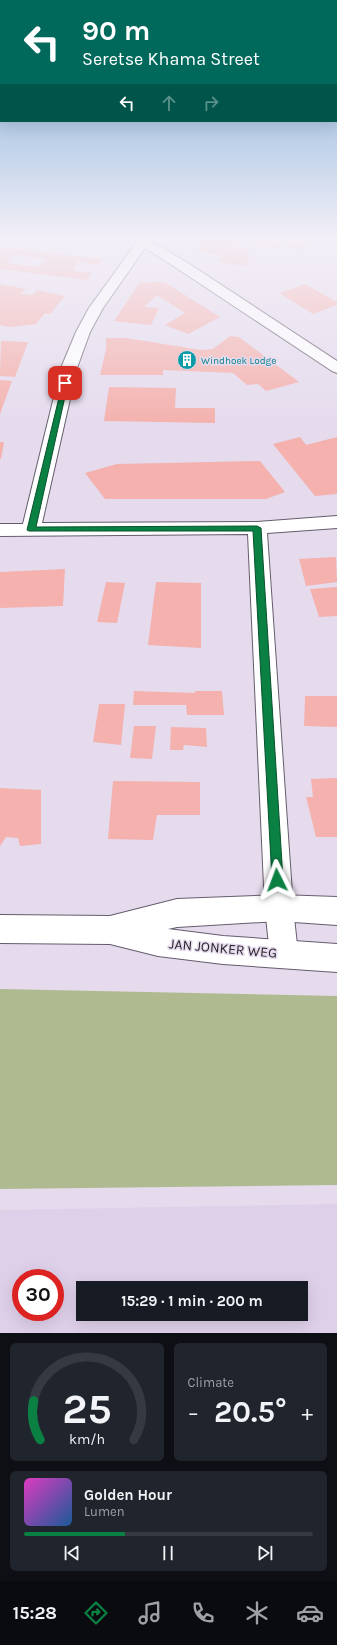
<!DOCTYPE html>
<meta charset="utf-8">
<style>
:root{--surface:#171b24;--page:#20242c;--text:#f1f3f6;--muted:#9ea1a6;--line:#363941;--accent:#0b8043}
body{margin:0;font-family:Karla,sans-serif;background:var(--page);color:var(--text);height:100vh;display:flex;flex-direction:column;font-size:15px;white-space:nowrap}
*{box-sizing:border-box;margin:0}
p{font-size:13px;color:var(--muted)}
.icon{flex:none;width:22px;height:22px;fill:none;stroke:currentColor;stroke-width:2;stroke-linecap:round;stroke-linejoin:round}
.map{position:relative;height:1333px;overflow:hidden}
.drawer{display:flex;flex-direction:column;gap:10px;padding:10px;background:#0d0f14;flex:1}
.drawer>*{flex:none}
.top-card{position:absolute;left:0px;top:0px;width:337px;height:122px;box-shadow:0 4px 16px #0002;background:#00695c;color:#fff;overflow:hidden}
.speed{position:absolute;left:12px;top:1269px;display:flex;gap:8px;font-size:20px;font-weight:700;text-align:center}
.speed>*{display:grid;place-content:center;width:52px;height:52px;border-radius:50%;background:var(--surface);box-shadow:0 4px 16px #0002;line-height:1}
.speed .limit{border:6px solid #d22;background:#fff;color:#111}
.pin{position:absolute;display:grid;place-items:center;width:34px;height:34px;color:#fff;margin:-17px;border-radius:8px;box-shadow:0 2px 6px #0006}
.me{position:absolute;width:44px;margin:-22px;rotate:357deg;stroke-linejoin:round;filter:drop-shadow(0 0 3px #0008)}
.turn{display:flex;align-items:center;gap:14px;height:84px;padding:0 16px;font-size:18px}
.turn .icon{width:52px;height:52px;stroke-width:2.5}
.turn b{display:block;font-size:28px;line-height:34px}
.lanes{display:flex;align-items:center;height:38px;padding:0 16px;background:#0003;justify-content:center;gap:20px;direction:ltr}
.lanes .off{opacity:.35}
.big{font-size:30px;font-weight:700;line-height:1.1}
.drawer .tile{flex:1;display:flex;flex-direction:column;justify-content:center;gap:6px;min-width:0;padding:0 14px;border-radius:6px;background:var(--page)}
.drawer .dial{align-items:center;gap:0}
.dial svg{height:104px;overflow:visible;fill:none;stroke:var(--line);stroke-width:7;stroke-linecap:round;text-anchor:middle}
.dial text{fill:var(--text);stroke:none}
.song{display:flex;align-items:center;gap:12px}
.cover{width:48px;height:48px;border-radius:6px;background:linear-gradient(135deg,hsl(310 70% 55%),hsl(210 70% 35%))}
.played{height:4px;border-radius:2px;background:linear-gradient(90deg,var(--accent) 35%,var(--line) 35%)}
.keys{display:flex;justify-content:space-around;direction:ltr}
.heat{display:flex;justify-content:space-between;align-items:center;font-size:22px;direction:ltr}
.drawer .tiles{flex:1;display:grid;gap:10px;grid-template-columns:1fr 1fr}
.tile:last-child{grid-column:span 2}
.trip{position:absolute;left:76px;top:1281px;width:232px;height:40px;border-radius:0px;background:var(--surface);box-shadow:0 4px 16px #0002;font-weight:700;line-height:40px;text-align:center}
.dock{display:flex;height:64px;justify-content:space-around;align-items:center;background:#090b0e;color:var(--muted)}
.dock .icon{width:28px;height:28px}
.dock .on{color:var(--accent)}
.dock b{font-size:18px;color:var(--text)}
.map>svg:first-child{display:block}
</style>
<div class="map">
<svg width="337" height="1333" viewBox="0 0 337 1333">
<rect width="100%" height="100%" fill="#e5dbed"/>
<path fill="#ded0e9" fill-rule="evenodd" d="M 337,1204 L 337,1333 L 0,1333 L 0,1210 ZM 21,1278 L 55,1278 L 55,1312 L 21,1312 ZM 83,1288 L 301,1288 L 301,1314 L 83,1314 Z"/>
<path fill="#b0ba90" d="M 0,989 L 337,996 L 337,1185 L 0,1189 Z"/>
<g fill="#f4b1ad" fill-rule="evenodd">
<path d="M 202,239 L 240,239 L 236,246 L 251,248 L 247,254 L 251,255 L 245,266 L 218,262 L 223,255 L 195,251 Z"/>
<path d="M 254,239 L 274,239 L 272,242 L 283,244 L 285,241 L 298,243 L 300,239 L 310,240 L 305,250 L 279,246 L 278,249 L 250,246 Z"/>
<path d="M 0,247 L 103,259 L 99,265 L 78,262 L 72,271 L 92,273 L 87,280 L 0,269 ZM 14,255 L 45,259 L 38,267 L 7,263 Z"/>
<path d="M 164,282 L 220,317 L 188,334 L 165,325 L 185,313 L 157,295 L 144,307 L 159,308 L 151,325 L 114,321 L 139,283 Z"/>
<path d="M 0,284 L 26,289 L 20,294 L 32,295 L 37,290 L 65,296 L 50,314 L 45,313 L 36,324 L 10,327 L 0,325 Z"/>
<path d="M 305,284 L 337,302 L 337,305 L 313,314 L 279,293 Z"/>
<path d="M 230,336 L 239,337 L 299,382 L 266,391 L 258,384 L 247,385 L 233,373 L 163,370 L 163,375 L 100,375 L 106,349 L 106,338 L 126,338 L 201,350 L 213,349 Z"/>
<path d="M 1,341 L 28,342 L 15,377 L 0,376 Z"/>
<path d="M 0,380 L 12,381 L 0,414 Z"/>
<path d="M 109,387 L 176,388 L 175,408 L 215,408 L 215,423 L 104,421 Z"/>
<path d="M 300,437 L 306,445 L 337,437 L 337,494 L 315,496 L 273,444 Z"/>
<path d="M 0,442 L 4,442 L 1,459 L 0,459 Z"/>
<path d="M 260,461 L 285,492 L 266,499 L 105,499 L 85,473 L 117,464 Z"/>
<path d="M 336,557 L 337,582 L 306,586 L 299,559 Z"/>
<path d="M 65,569 L 63,606 L 0,608 L 0,572 Z"/>
<path d="M 106,582 L 125,583 L 117,623 L 97,622 Z"/>
<path d="M 156,582 L 201,583 L 201,648 L 148,645 Z"/>
<path d="M 337,587 L 337,616 L 319,617 L 310,589 Z"/>
<path d="M 134,691 L 195,693 L 195,691 L 222,691 L 224,715 L 187,715 L 186,705 L 133,705 Z"/>
<path d="M 305,696 L 337,696 L 337,727 L 304,726 Z"/>
<path d="M 99,704 L 125,704 L 121,745 L 93,742 Z"/>
<path d="M 134,726 L 156,726 L 152,759 L 130,758 Z"/>
<path d="M 171,727 L 206,728 L 207,747 L 184,745 L 183,750 L 170,750 Z"/>
<path d="M 337,778 L 337,837 L 316,837 L 306,797 L 313,797 L 311,779 Z"/>
<path d="M 113,781 L 200,782 L 200,815 L 157,815 L 153,840 L 108,839 Z"/>
<path d="M 0,788 L 41,790 L 41,844 L 20,846 L 18,838 L 6,837 L 0,846 Z"/>
</g>
<g fill="none" stroke-linecap="round" stroke-linejoin="round">
<g stroke="#655c6c" stroke-width="2">
<path id="street" d="M 139,239 L 151,239 L 150,241 L 188,263 L 337,361 L 337,373 L 332,371 L 178,269 L 145,248 L 103,308 L 90,332 L 77,368 L 42,523 L 257,522 L 337,516 L 337,528 L 267,533 L 293,908 L 298,954 L 294,964 L 284,968 L 274,964 L 270,954 L 265,908 L 248,534 L 0,536 L 0,524 L 23,524 L 61,368 L 76,332 L 89,308 Z"/>
</g>
<g stroke="#655c6c" stroke-width="2">
<path id="secondary" d="M 279,895 L 337,897 L 337,925 L 279,921 L 177,927 L 168,929 L 223,936 L 337,944 L 337,972 L 223,964 L 158,956 L 110,944 L 0,943 L 0,915 L 110,916 L 177,899 Z"/>
</g>
<use href="#street" fill="#fff" fill-rule="evenodd"/>
<use href="#secondary" fill="#fff" fill-rule="evenodd"/>
</g>
<linearGradient id="sky" x2="0" y2="1"><stop stop-color="#70a6d4"/><stop offset="0.56" stop-color="#f3eff7"/><stop offset="1" stop-color="#f3eff7" stop-opacity="0"/></linearGradient>
<rect width="337" height="425" fill="url(#sky)"/>
<path fill="#0b8043" stroke="#07532c" d="M 63,381 L 68,383 L 36,527 L 257,526 L 261,528 L 283,880 L 281,883 L 277,885 L 273,883 L 272,880 L 253,531 L 29,531 L 27,530 Z"/>
<defs>
<g id="building-disc" transform="scale(1)"><circle r="9.5" fill="#0f9aa8" stroke="#e5dbed"/><path d="M-4-6H4V6H1V3H-1V6H-4ZM-2.5-4.3h1.7v1.8h-1.7ZM.8-4.3h1.7v1.8H.8ZM-2.5-1h1.7V.8h-1.7ZM.8-1h1.7V.8H.8Z" fill="#fff"/></g>
</defs>
<g fill-rule="evenodd">
<use href="#building-disc" x="187" y="360"/>
</g>
<g text-anchor="middle" stroke-width="3" stroke-linejoin="round" paint-order="stroke">
<g font-size="10" fill="#0d838f" stroke="#e5dbed" text-anchor="start">
<text x="201" y="364">Windhoek Lodge</text>
</g>
<g font-size="14" fill="#2b272e" stroke="#e5dbed">
<text transform="translate(223 948) rotate(5)" y="5">JAN JONKER WEG</text>
</g>
</g>
</svg>
<div class="speed"><div class="limit">30</div></div>
<div class="pin" style="left:65px;top:383px;background:#d93025"><svg class="icon" aria-label="arrive" viewBox="0 0 24 24"><path d="M6 21V4h12l-3 4 3 4H6"/></svg></div>
<svg class="me" style="left:277px;top:880px" viewBox="-20 -20 40 40"><path d="M0-17L14 15 0 8-14 15z" fill="#0b8043" stroke="#fff" stroke-width="4"/></svg>
<div class="trip">15:29 · 1 min · 200 m</div>
<div class="top-card">
<div class="turn"><svg class="icon" aria-label="left" viewBox="0 0 24 24"><path d="M17 20v-9H6M10 6l-5 5 5 5"/></svg><div><b>90 m</b>Seretse Khama Street</div></div>
<div class="lanes"><svg class="icon" aria-label="left" viewBox="0 0 24 24"><path d="M17 20v-9H6M10 6l-5 5 5 5"/></svg><svg class="icon off" aria-label="ahead" viewBox="0 0 24 24"><path d="M12 20V5M6 11l6-6 6 6"/></svg><svg class="icon off" aria-label="right" viewBox="0 0 24 24"><path d="M7 20v-9h11M14 6l5 5-5 5"/></svg></div>
</div>
</div>
<section class="drawer">
<div class="tiles">
<div class="tile dial"><svg viewBox="0 0 100 80">
<path d="M14 69A42 42 0 1 1 86 69"/>
<path d="M14 69A42 42 0 0 1 9 39" stroke="#0b8043"/>
<text x="50" y="56" font-size="32" font-weight="700">25</text>
<text x="50" y="72" font-size="11">km/h</text>
</svg></div>
<div class="tile"><p>Climate</p>
<div class="heat"><a>−</a><b class="big">20.5°</b><a>+</a></div>
</div>
<div class="tile">
<div class="song"><i class="cover"></i><div><b>Golden Hour</b><p>Lumen</p></div></div>
<div class="played"></div>
<div class="keys"><svg class="icon" aria-label="previous" viewBox="0 0 24 24"><path d="M18 5L8 12l10 7zM5 5v14"/></svg><svg class="icon" aria-label="pause" viewBox="0 0 24 24"><path d="M8 5v14M16 5v14"/></svg><svg class="icon" aria-label="next" viewBox="0 0 24 24"><path d="M6 5l10 7-10 7zM19 5v14"/></svg></div>
</div>
</div>
</section>
<nav class="dock">
<b>15:28</b>
<svg class="icon on" aria-label="directions" viewBox="0 0 24 24"><path d="M12 3l9 9-9 9-9-9zM9 14v-3h6M13 9l2 2-2 2"/></svg>
<svg class="icon" aria-label="music" viewBox="0 0 24 24"><path d="M9 18V5l10-2v13"/><circle cx="6" cy="18" r="3"/><circle cx="16" cy="16" r="3"/></svg>
<svg class="icon" aria-label="phone" viewBox="0 0 24 24"><path d="M5 4h4l2 5-3 2q2 4 5 5l2-3 5 2v4C11 20 4 13 5 4z"/></svg>
<svg class="icon" aria-label="climate" viewBox="0 0 24 24"><path d="M12 3v18M4 7l16 10M4 17L20 7"/></svg>
<svg class="icon" aria-label="car" viewBox="0 0 24 24"><path d="M5 17H2v-5l4-1 3-4h7l3 4 3 1v5h-3M9 17h6M6 11h13"/><circle cx="7" cy="17" r="2"/><circle cx="17" cy="17" r="2"/></svg>
</nav>
